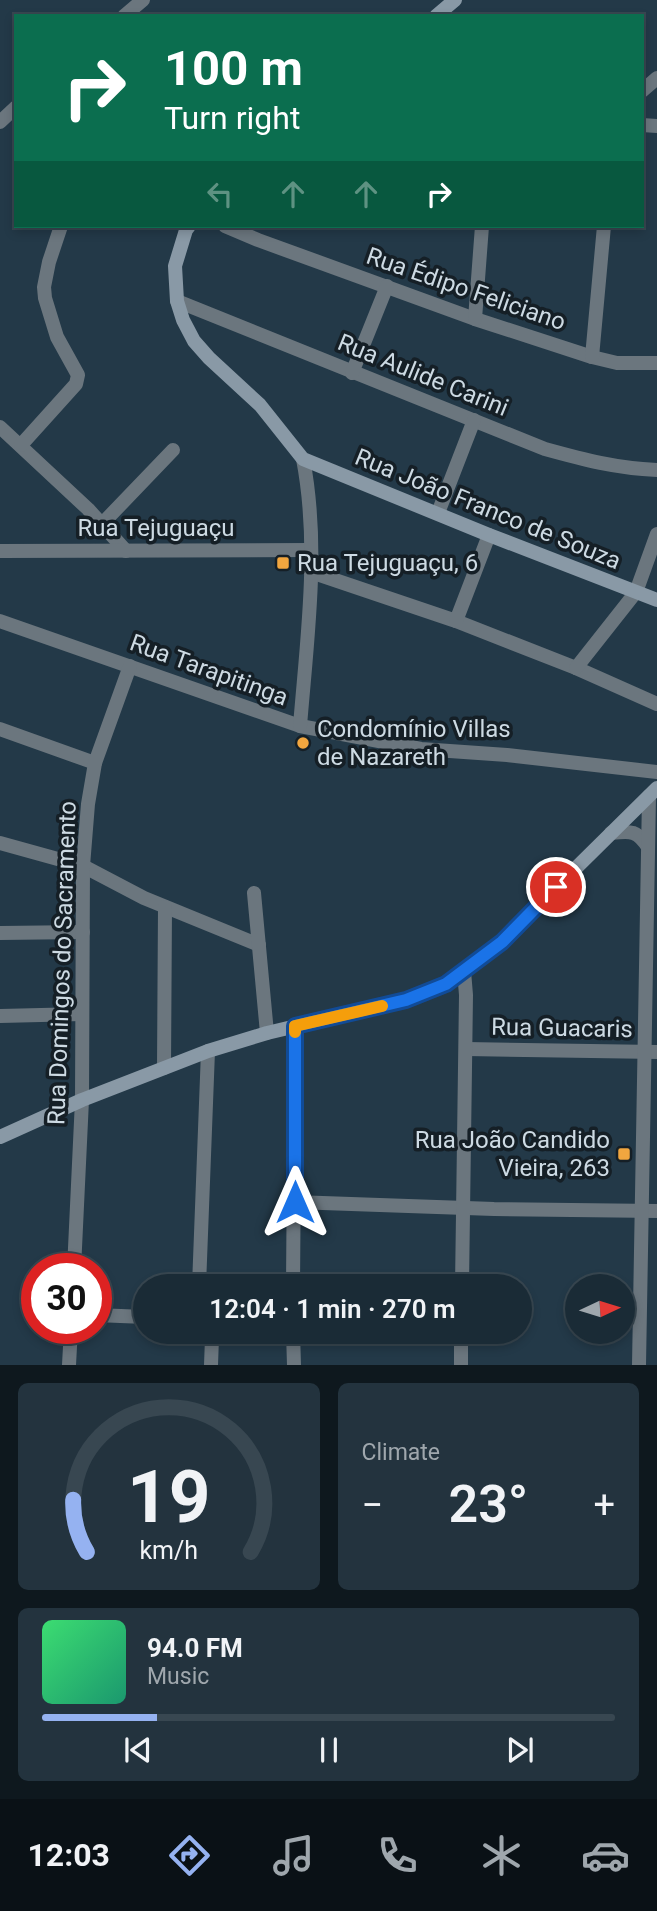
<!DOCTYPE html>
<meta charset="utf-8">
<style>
:root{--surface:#1a2b36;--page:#23333e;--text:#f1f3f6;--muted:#9fa7ad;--line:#384751;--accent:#95b2f1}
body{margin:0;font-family:Roboto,sans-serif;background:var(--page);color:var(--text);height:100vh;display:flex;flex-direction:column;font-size:26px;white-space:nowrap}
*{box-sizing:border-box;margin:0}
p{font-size:23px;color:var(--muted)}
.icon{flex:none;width:38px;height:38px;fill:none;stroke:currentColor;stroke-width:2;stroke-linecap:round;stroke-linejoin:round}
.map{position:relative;height:1365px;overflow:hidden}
.panel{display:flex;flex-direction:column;gap:18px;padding:18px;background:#0e181e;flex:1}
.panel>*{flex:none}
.hud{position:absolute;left:14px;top:14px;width:630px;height:214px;border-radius:0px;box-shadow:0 4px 10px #0003,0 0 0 2px var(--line);background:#0b6e4f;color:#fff;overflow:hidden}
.needle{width:46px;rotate:86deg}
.fabs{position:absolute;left:565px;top:1274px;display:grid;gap:14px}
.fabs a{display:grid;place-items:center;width:70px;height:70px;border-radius:50%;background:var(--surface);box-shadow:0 4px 10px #0003,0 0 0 2px var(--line);font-size:35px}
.speed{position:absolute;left:21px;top:1253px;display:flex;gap:14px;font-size:35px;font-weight:700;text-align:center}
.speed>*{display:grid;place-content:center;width:91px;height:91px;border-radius:50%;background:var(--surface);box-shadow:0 4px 10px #0003,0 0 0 2px var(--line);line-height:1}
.speed .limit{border:10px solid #d22;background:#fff;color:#111}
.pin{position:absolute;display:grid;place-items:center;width:60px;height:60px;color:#fff;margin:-30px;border:4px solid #fff;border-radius:50%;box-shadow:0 2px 7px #0007}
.me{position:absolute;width:77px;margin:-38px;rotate:0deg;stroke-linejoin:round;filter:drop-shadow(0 0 5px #0008)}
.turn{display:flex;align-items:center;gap:24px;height:147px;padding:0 35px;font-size:32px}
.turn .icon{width:91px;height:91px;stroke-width:2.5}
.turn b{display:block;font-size:49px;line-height:60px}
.lanes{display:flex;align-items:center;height:66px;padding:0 35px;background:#0003;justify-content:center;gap:35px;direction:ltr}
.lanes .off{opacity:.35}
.big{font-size:52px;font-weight:600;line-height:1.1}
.panel .card{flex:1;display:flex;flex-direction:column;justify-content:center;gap:10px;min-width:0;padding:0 24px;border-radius:10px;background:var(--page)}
.panel .dial{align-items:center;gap:0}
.dial svg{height:182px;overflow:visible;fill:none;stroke:var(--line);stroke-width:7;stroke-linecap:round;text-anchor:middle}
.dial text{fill:var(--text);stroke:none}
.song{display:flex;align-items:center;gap:21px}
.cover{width:84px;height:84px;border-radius:10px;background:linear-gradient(135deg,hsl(140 70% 55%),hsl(160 70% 35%))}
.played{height:7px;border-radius:4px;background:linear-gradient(90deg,var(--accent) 20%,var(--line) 20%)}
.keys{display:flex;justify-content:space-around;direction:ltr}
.heat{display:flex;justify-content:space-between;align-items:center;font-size:38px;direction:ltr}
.panel .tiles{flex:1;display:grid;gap:18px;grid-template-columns:1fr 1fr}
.card:last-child{grid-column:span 2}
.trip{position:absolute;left:133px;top:1274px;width:399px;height:70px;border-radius:35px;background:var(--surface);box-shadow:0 4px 10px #0003,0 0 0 2px var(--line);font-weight:600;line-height:70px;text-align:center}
.dock{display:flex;height:112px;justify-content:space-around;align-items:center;background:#0a1116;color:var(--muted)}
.dock .icon{width:49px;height:49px}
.dock .current{color:var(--accent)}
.dock b{font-size:32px;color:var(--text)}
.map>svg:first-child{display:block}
</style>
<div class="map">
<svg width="657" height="1365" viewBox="0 0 657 1365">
<rect width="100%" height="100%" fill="#233948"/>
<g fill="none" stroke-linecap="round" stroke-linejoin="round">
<g stroke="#6b767e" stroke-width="14">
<path d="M 124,16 L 143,0"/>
<path d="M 642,91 L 657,78"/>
<path d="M 0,122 L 16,107"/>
<path d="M 642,125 L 657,126"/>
<path d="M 225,226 L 258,240 L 475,319 L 592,357 L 617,363 L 657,363"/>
<path d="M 177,301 L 545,449 C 585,460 615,468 657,470"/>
<path d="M 475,319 L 482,226"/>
<path d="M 592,357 L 604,226"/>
<path d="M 352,373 L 387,286"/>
<path d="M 0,427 L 88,509 L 126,551"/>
<path d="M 21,445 L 76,384 L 78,375 L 57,337 L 45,298 L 44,287 L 49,262 L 61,226"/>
<path d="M 438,513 L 474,420"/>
<path d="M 102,524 L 173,450"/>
<path d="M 0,551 L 311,550"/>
<path d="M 311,572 L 456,621 L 576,668 L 657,704"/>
<path d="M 0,621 L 300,726 L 421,749 L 507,755 L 657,772"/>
<path d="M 456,621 L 489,535"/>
<path d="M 576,668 L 636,592 L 657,534"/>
<path d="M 300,726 C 307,638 320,547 303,459"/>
<path d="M 0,729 L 95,763"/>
<path d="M 611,833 C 631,831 637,830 648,847"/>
<path d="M 0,843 L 83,866 L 144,898 L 259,945"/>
<path d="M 254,893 L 267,1033"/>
<path d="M 0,933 L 83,932"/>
<path d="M 0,1016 L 82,1014"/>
<path d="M 466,1049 L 657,1052"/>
<path d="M 164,1068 L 165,907"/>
<path d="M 294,1202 L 494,1209 L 657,1211"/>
<path d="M 74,1269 L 82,1100 L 83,866 L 88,804 L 95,763 L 130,666"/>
<path d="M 199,1286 L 208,1051"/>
<path d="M 293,1286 L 295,1026"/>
<path d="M 462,1286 L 466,995 L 464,971"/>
<path d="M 96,1315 L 145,1317"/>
<path d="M 211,1332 L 212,1338 L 211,1365"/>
<path d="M 293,1332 L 294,1365"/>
<path d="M 69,1365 L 71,1328"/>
<path d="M 461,1365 L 461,1332"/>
<path d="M 639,1365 L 649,796"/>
</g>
<g stroke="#8999a6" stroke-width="14">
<path d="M 436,16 L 455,0"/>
<path d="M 189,226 L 186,230 L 175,266 L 177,301 L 183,320 L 194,341 L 209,358 L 260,405 L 303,459 L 489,535 L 657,600"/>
<path d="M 0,1137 L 82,1100 L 208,1051 L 267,1033 L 406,1000 L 446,984 L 502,941 L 657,788"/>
</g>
</g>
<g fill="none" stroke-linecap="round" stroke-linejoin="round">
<g stroke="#114b97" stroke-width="18">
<path id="route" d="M 295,1202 L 295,1026 L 406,1000 L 446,984 L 502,942 L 556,887"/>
</g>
<use href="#route" stroke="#1a73e8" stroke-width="12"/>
<path stroke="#f59e0b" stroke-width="12" d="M 295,1032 L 295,1026 L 382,1006"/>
</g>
<g fill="#f1a63f" stroke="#151f26" stroke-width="2.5">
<rect x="276" y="556" width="14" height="14" rx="3.5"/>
<circle cx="303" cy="743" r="7"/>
<rect x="617" y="1147" width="14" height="14" rx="3.5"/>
</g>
<g text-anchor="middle" stroke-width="7" stroke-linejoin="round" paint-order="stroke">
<g font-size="24" fill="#cddae3" stroke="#151f26">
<text transform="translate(466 289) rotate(19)" y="8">Rua Édipo Feliciano</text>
<text transform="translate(423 375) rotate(22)" y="8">Rua Aulide Carini</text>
<text transform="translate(488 509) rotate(22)" y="8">Rua João Franco de Souza</text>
<text x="156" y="536">Rua Tejuguaçu</text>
<text transform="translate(209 670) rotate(20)" y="8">Rua Tarapitinga</text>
<text transform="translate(62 963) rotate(-88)" y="8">Rua Domingos do Sacramento</text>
<text transform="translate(562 1028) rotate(1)" y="8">Rua Guacaris</text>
</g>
<g font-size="24" fill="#cddae3" stroke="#151f26" text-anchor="start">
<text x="297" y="571">Rua Tejuguaçu, 6</text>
<text x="317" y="737">Condomínio Villas<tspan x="317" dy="28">de Nazareth</tspan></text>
<text x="610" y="1148" text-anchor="end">Rua João Candido<tspan x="610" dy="28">Vieira, 263</tspan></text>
</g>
</g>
</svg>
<div class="fabs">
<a><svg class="needle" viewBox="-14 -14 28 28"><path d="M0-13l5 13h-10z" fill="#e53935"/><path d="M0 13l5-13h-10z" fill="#9fa7ad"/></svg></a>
</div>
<div class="speed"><div class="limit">30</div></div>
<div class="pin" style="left:556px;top:887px;background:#d93025"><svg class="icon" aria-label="arrive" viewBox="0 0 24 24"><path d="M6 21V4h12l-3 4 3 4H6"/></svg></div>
<svg class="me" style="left:295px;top:1202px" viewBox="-20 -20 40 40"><path d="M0-17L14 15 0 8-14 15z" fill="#1a73e8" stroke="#fff" stroke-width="4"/></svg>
<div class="trip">12:04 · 1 min · 270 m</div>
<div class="hud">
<div class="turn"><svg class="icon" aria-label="right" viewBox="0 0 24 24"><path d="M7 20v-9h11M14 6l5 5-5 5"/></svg><div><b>100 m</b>Turn right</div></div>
<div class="lanes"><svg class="icon off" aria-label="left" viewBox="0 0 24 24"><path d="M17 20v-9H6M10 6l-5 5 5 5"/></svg><svg class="icon off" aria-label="ahead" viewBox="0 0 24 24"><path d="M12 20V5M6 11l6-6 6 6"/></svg><svg class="icon off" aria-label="ahead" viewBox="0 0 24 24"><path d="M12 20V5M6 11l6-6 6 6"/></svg><svg class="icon" aria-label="right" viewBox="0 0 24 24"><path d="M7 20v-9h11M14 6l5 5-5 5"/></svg></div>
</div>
</div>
<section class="panel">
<div class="tiles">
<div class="card dial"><svg viewBox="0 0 100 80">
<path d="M14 69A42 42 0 1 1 86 69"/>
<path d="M14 69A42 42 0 0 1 8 46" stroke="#95b2f1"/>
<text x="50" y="56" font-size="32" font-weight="700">19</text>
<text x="50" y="72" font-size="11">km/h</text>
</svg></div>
<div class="card"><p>Climate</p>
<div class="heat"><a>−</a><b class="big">23°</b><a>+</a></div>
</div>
<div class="card">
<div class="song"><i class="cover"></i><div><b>94.0 FM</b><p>Music</p></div></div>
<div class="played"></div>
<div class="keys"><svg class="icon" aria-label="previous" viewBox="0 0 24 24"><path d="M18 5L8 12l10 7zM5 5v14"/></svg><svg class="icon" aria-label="pause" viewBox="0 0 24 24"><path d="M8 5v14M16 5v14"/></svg><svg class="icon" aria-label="next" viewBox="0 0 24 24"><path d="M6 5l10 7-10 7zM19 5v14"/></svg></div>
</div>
</div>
</section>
<nav class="dock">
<b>12:03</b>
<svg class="icon current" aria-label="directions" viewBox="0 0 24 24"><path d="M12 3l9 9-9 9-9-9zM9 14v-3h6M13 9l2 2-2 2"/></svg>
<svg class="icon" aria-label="music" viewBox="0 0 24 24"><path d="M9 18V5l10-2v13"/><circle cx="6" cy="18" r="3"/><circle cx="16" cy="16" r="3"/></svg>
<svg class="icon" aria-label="phone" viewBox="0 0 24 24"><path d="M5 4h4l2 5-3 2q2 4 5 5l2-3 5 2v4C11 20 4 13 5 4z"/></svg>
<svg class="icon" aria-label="climate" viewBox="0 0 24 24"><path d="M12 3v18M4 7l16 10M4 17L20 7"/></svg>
<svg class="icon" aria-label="car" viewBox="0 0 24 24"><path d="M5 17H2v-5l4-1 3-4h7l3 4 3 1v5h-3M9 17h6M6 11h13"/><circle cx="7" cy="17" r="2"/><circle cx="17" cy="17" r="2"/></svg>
</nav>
